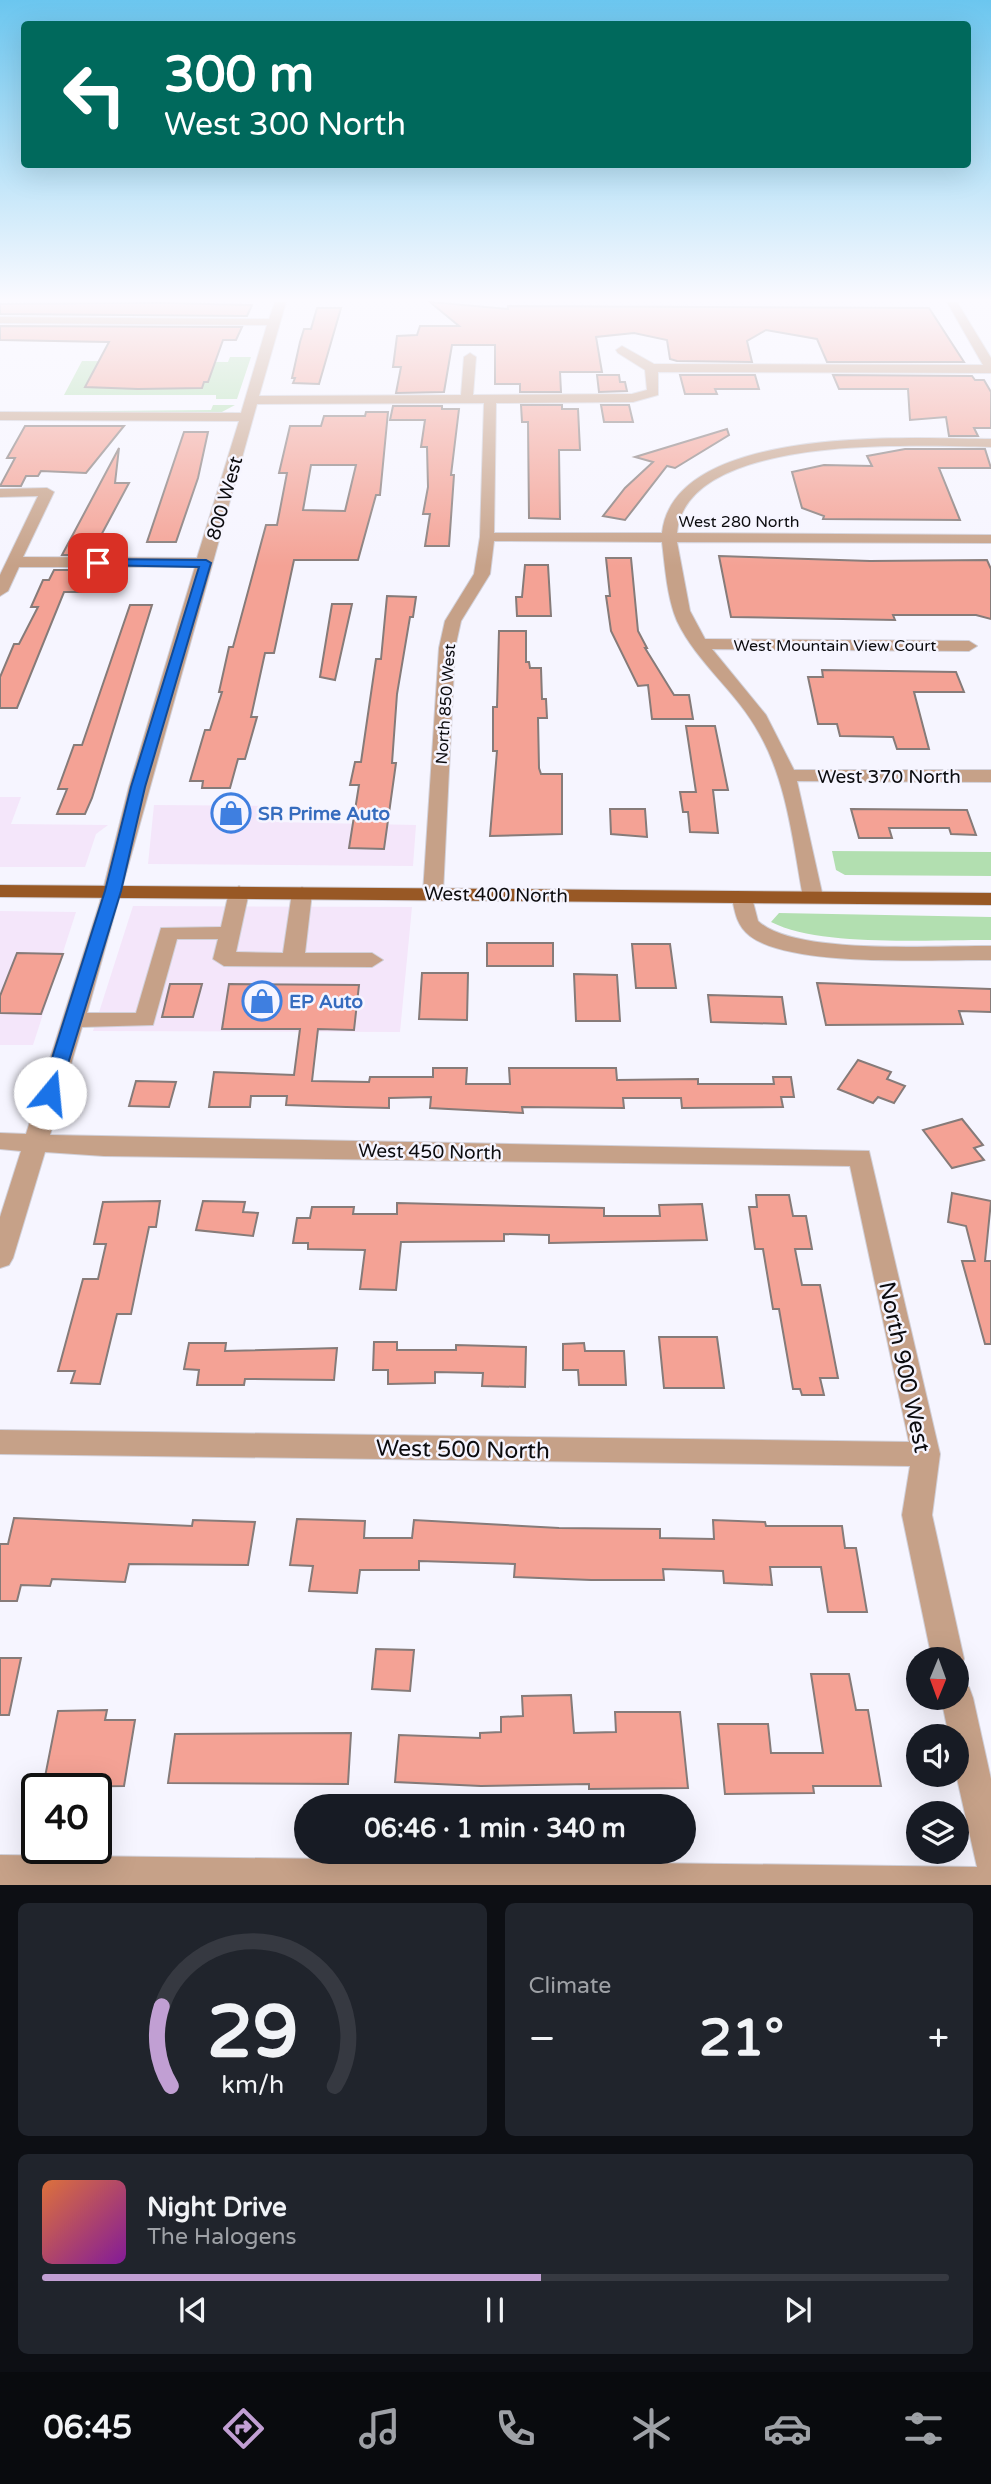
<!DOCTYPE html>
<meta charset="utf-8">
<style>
:root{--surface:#171b24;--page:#20242c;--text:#f1f3f6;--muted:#9ea1a6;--line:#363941;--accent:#c19fd3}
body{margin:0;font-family:"Varela Round",sans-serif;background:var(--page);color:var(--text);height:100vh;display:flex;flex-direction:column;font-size:26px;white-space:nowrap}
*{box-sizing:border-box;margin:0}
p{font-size:23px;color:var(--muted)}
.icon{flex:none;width:38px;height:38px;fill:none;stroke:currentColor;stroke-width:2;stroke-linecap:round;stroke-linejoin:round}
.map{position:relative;height:1885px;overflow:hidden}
.sheet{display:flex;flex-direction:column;gap:18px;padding:18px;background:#0d0f14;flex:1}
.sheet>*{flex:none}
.guide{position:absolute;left:21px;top:21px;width:950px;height:147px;border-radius:7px;box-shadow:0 7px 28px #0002;background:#00695c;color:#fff;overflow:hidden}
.needle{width:46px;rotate:181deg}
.tools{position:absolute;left:906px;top:1647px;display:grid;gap:14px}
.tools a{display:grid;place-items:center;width:63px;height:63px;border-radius:50%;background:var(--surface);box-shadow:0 7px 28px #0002;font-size:35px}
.speed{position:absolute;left:21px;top:1773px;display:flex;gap:14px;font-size:35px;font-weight:700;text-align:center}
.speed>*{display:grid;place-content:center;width:91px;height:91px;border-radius:50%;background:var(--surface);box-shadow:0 7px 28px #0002;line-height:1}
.speed .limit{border:4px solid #111;border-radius:10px;background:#fff;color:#111}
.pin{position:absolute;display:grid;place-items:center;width:60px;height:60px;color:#fff;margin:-30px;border-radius:14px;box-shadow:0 4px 10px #0006}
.me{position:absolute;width:77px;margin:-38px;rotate:17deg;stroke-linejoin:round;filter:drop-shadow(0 0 5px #0008)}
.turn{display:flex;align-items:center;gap:24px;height:147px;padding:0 28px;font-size:32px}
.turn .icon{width:91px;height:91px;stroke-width:2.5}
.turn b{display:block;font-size:49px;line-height:60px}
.big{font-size:52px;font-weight:800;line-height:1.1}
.sheet .tile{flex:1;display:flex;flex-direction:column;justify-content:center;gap:10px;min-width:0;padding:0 24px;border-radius:10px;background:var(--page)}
.sheet .dial{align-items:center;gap:0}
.dial svg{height:182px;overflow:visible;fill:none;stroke:var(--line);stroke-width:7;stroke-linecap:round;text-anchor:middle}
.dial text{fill:var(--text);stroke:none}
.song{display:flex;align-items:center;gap:21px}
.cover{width:84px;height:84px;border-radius:10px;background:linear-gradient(135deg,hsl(20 70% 55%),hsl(290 70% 35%))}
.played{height:7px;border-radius:4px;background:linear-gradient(90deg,var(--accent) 55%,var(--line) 55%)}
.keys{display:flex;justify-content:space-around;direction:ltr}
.heat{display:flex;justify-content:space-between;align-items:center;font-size:38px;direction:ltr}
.sheet .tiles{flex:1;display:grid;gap:18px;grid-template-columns:1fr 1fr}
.tile:last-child{grid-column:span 2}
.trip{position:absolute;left:294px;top:1794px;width:402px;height:70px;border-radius:35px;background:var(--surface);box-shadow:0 7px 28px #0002;font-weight:800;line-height:70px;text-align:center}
.menu{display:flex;height:112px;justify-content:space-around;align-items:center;background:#090b0e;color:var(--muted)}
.menu .icon{width:49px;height:49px}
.menu .on{color:var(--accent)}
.menu b{font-size:32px;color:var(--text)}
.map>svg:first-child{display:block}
</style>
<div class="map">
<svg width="991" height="1886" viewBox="0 0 991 1886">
<rect width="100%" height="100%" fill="#f6f5ff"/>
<g fill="#f4e6fa">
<path d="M 0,797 L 21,797 L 11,824 L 108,825 L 96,834 L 85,867 L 0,867 Z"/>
<path d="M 154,805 L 278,806 L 276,822 L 416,825 L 413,866 L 148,864 Z"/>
<path d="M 133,906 L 412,907 L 400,1032 L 93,1031 Z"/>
<path d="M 0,911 L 76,912 L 33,1045 L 0,1045 Z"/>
</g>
<g fill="#b2dfb0">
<path d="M 230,357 L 251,357 L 237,399 L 216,399 L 216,395 L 64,395 L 82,361 L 228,362 Z"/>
<path d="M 213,405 L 235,405 L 220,413 L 0,412 L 211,410 Z"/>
<path d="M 832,851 L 991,852 L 991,876 L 845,875 L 836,870 Z"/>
<path d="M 779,913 L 991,917 L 991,940 C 931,939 823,948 771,922 Z"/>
</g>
<g fill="#f4a295" stroke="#867b79" stroke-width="2" fill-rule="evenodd">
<path d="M 430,302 L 508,309 L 508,306 L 929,308 L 964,362 L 827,362 L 817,339 L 766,330 L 747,341 L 752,362 L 677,361 L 670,359 L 667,340 L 634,333 L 596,337 L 602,372 L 560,372 L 561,392 L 520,392 L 520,384 L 495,384 L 495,345 L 452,345 L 444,392 L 396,393 L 401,367 L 393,367 L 397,336 L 417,335 L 420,326 L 459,326 Z"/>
<path d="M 161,303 L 252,305 L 247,316 L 0,314 L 0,304 Z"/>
<path d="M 317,308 L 341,308 L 319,384 L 293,383 L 295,378 L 292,378 L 300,342 L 304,329 L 311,329 Z"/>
<path d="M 0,326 L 242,327 L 236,340 L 223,340 L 208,382 L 204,382 L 202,388 L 138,389 L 85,387 L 109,342 L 0,340 Z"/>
<path d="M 597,375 L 619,375 L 620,382 L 625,382 L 627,391 L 599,392 Z"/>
<path d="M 680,375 L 755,375 L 759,389 L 715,389 L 717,394 L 685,394 Z"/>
<path d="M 833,375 L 972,376 L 975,380 L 984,380 L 991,392 L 991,428 L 974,428 L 978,436 L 949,436 L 946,417 L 910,420 L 908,389 L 839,389 Z"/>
<path d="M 521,405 L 562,405 L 562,409 L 578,409 L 580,450 L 559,450 L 560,519 L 529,518 L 528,422 L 522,422 Z"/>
<path d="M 601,405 L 629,405 L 633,422 L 604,422 Z"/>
<path d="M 393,406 L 442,406 L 442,409 L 459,409 L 451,475 L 454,475 L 449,546 L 425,546 L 430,514 L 423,514 L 428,487 L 427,447 L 421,447 L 425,420 L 390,420 Z"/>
<path d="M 366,412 L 388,412 L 380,495 L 376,495 L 358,560 L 294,560 L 274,653 L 265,653 L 251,717 L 257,717 L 245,759 L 238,759 L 230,788 L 202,788 L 203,781 L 190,781 L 205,730 L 210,730 L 222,692 L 219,692 L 229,647 L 233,647 L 266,525 L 277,525 L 287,473 L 279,473 L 290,426 L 321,426 L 324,416 L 365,416 ZM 311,465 L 356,465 L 345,511 L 303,510 Z"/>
<path d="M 25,426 L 124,426 L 86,473 L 41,471 L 38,476 L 26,476 L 21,486 L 0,486 L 15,458 L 7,458 Z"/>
<path d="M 727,429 L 729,435 L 675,468 L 667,466 L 625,520 L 603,516 L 625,488 L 653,462 L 635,457 Z"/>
<path d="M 184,432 L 208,432 L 198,478 L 176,542 L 147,542 Z"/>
<path d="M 119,448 L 115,483 L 129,483 L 98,541 L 111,541 L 106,555 L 62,555 Z"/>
<path d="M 905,449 L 985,449 L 991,468 L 939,468 L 960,520 L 823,519 L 824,516 L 802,508 L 792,472 L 824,465 L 872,466 L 867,456 Z"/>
<path d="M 719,556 L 870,561 L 987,560 L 991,569 L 991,619 L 976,615 L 893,615 L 895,620 L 731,617 Z"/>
<path d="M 606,558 L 631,558 L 638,631 L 647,648 L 645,648 L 674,695 L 689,695 L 693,719 L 652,719 L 648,685 L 638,686 L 611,631 L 606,596 L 610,596 Z"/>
<path d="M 525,565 L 548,565 L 551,616 L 517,616 L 516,597 L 522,597 Z"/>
<path d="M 54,570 L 100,570 L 92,592 L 64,592 L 17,708 L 0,708 L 0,677 L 14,644 L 19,644 L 38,607 L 31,607 L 43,580 L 49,580 Z"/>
<path d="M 387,596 L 416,597 L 413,617 L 410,617 L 397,694 L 392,763 L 396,763 L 384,849 L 349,848 L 359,785 L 350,785 L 355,762 L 361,762 L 376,659 L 381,659 Z"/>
<path d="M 332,604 L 352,604 L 335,680 L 320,677 Z"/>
<path d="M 130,605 L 152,605 L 92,798 L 85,814 L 57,814 L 67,789 L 58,789 L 74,745 L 82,745 Z"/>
<path d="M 499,631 L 526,631 L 526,662 L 529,662 L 530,668 L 541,668 L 542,699 L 546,699 L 547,718 L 538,718 L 539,768 L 541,774 L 562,774 L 562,834 L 490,836 L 497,751 L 493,751 L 493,707 L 497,707 Z"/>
<path d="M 822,670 L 956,672 L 964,692 L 914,692 L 929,749 L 897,749 L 893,737 L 840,736 L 837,724 L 818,724 L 808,677 L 823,677 Z"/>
<path d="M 686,726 L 715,726 L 728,790 L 713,790 L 718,833 L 690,832 L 688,812 L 683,812 L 680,792 L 696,792 Z"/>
<path d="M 610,809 L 645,809 L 647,837 L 611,834 Z"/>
<path d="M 851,809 L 967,810 L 976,835 L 951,834 L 949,828 L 889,828 L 892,838 L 859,838 Z"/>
<rect x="487" y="943" width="66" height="23"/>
<path d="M 632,944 L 670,944 L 676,988 L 636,988 Z"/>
<path d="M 17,953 L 63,954 L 41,1014 L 0,1013 L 0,996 Z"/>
<path d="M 422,973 L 468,973 L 467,1020 L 419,1019 Z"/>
<path d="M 574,974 L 617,975 L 620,1021 L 576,1021 Z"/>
<path d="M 817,983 L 991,989 L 991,1012 L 959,1011 L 963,1024 L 826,1025 Z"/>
<path d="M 170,984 L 202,984 L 193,1017 L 162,1017 Z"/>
<path d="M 229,984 L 359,985 L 354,1030 L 318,1029 L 312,1081 L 369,1082 L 370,1077 L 433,1077 L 433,1068 L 467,1068 L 466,1084 L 510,1084 L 509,1068 L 616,1068 L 617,1080 L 698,1079 L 698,1084 L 774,1084 L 773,1077 L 791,1077 L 794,1097 L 781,1097 L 783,1107 L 682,1108 L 681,1098 L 623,1098 L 624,1108 L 522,1107 L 523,1113 L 430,1108 L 431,1097 L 389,1098 L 389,1108 L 346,1107 L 286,1105 L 287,1096 L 251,1096 L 250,1107 L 209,1107 L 214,1072 L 294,1075 L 300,1029 L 222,1029 Z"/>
<path d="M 708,995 L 782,997 L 786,1024 L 711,1022 Z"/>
<path d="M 858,1060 L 891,1072 L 887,1079 L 905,1086 L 894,1103 L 878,1097 L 873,1103 L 838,1089 Z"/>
<path d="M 136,1081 L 176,1082 L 169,1107 L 129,1106 Z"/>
<path d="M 962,1119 L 983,1145 L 974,1148 L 984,1160 L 952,1168 L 923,1130 Z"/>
<path d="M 952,1193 L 991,1201 L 985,1261 L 991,1261 L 991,1344 L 985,1344 L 962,1261 L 975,1261 L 966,1226 L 948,1222 Z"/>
<path d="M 756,1195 L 789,1195 L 793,1216 L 806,1216 L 812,1249 L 795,1249 L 802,1285 L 820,1285 L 838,1378 L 820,1378 L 824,1395 L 802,1395 L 800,1389 L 793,1389 L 779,1309 L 773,1309 L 763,1249 L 755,1249 L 749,1207 L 757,1207 Z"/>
<path d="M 160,1201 L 156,1227 L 149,1227 L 131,1314 L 117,1314 L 100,1384 L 71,1383 L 75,1371 L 58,1371 L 83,1279 L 98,1279 L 106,1244 L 94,1244 L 103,1202 Z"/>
<path d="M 203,1201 L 245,1202 L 243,1212 L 258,1213 L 253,1236 L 196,1230 Z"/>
<path d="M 397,1203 L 604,1208 L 604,1216 L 660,1216 L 659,1205 L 702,1204 L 707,1240 L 549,1243 L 549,1235 L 504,1234 L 504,1241 L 401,1242 L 396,1290 L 360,1289 L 365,1250 L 308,1249 L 308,1243 L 293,1243 L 297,1218 L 310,1218 L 312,1207 L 354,1207 L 353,1214 L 397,1214 Z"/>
<path d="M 659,1337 L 717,1337 L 724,1388 L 664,1388 Z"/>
<path d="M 374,1342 L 397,1342 L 397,1350 L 456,1350 L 456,1345 L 526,1347 L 525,1387 L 482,1386 L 483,1373 L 435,1372 L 435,1383 L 388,1384 L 388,1370 L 373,1370 Z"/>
<path d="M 189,1343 L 226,1343 L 225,1351 L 337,1348 L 334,1380 L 245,1379 L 244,1385 L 197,1385 L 199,1370 L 184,1369 Z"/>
<path d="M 584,1343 L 585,1351 L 624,1351 L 626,1385 L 579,1385 L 578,1370 L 563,1370 L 563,1344 Z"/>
<path d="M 14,1518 L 192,1526 L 193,1520 L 255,1522 L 248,1565 L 129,1564 L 125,1582 L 52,1579 L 50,1586 L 21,1585 L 17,1601 L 0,1601 L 0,1544 L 8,1544 Z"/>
<path d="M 297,1519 L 365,1521 L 364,1538 L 412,1538 L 414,1520 L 559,1528 L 660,1529 L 660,1538 L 714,1539 L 713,1520 L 765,1522 L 766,1526 L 842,1526 L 845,1548 L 856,1548 L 867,1612 L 828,1612 L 821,1567 L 770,1567 L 772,1585 L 724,1583 L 723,1571 L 663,1569 L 664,1580 L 591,1580 L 514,1577 L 515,1564 L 419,1561 L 419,1570 L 360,1570 L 357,1593 L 309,1591 L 313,1566 L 290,1565 Z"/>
<path d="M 376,1649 L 414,1650 L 410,1691 L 372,1689 Z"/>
<path d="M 0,1658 L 21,1658 L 9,1715 L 0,1715 Z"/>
<path d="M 811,1674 L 849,1674 L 856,1710 L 868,1710 L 881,1786 L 813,1786 L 814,1793 L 725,1794 L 718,1724 L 768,1724 L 771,1753 L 823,1753 Z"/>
<path d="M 571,1695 L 574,1733 L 616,1732 L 615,1712 L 680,1712 L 688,1788 L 589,1789 L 589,1784 L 481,1786 L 395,1782 L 399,1735 L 480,1738 L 480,1733 L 501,1732 L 501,1717 L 523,1716 L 522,1696 Z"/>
<path d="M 107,1710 L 105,1720 L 135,1720 L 124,1786 L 43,1787 L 58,1711 Z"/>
<path d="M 351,1733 L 348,1784 L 168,1783 L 175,1734 Z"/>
</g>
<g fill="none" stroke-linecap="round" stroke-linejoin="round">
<g stroke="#d1d0d9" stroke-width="2">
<g id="minor">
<path d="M 275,302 L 286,302 L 259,396 L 461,395 L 464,357 L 470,353 L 476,357 L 473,395 L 632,394 L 647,390 L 645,370 L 618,353 L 616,350 L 622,346 L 654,364 L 983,365 L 947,302 L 957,302 L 991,358 L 991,373 L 658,372 L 658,395 L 633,402 L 496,403 L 494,533 L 662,533 C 674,424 913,438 991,439 L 991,447 C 919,446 686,432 677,533 L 991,535 L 991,543 L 677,542 L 690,611 L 705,639 L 969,641 L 977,646 L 969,651 L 712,649 L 766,715 L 794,770 L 991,770 L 991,782 L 797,781 L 823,897 L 813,903 L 803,897 C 793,842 787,782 759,733 C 737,692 697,663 677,621 C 667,598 665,566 662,542 L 494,541 L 490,574 L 461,621 L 455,648 L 443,893 L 433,899 L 426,897 L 423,893 L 439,648 L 445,621 L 474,574 L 480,537 L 484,403 L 257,404 L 87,1013 L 136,1013 L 161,928 L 221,927 L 229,892 L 239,886 L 249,892 L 236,952 L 283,953 L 292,893 L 302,887 L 312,893 L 305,953 L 372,953 L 383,960 L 372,967 L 224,966 L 213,959 L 218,939 L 177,939 L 153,1025 L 82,1027 L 50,1135 L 869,1151 L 940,1454 L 932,1515 L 964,1659 L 959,1670 L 957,1659 L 932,1659 L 902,1515 L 910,1466 L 0,1454 L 0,1430 L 909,1442 L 850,1166 L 104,1156 L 45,1152 L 13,1258 L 9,1265 L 0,1268 L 0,1217 L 21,1151 L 0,1149 L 0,1133 L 26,1134 L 100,902 L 129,787 L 195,567 L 19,567 L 8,591 L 0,596 L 0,575 L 38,496 L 0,497 L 0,489 L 47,488 L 54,492 L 23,557 L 197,558 L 239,421 L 0,420 L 0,412 L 241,413 L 267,325 L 0,323 L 0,317 L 269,319 Z"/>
<path d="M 742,892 L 752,898 L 758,921 C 795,956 938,945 991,946 L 991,960 C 935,959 792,968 750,936 C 737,926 735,913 732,898 Z"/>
<path d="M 957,1683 L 969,1687 L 973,1698 L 991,1779 L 991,1886 L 0,1886 L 0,1855 L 977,1867 L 956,1774 L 957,1736 L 949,1736 L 941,1698 L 957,1698 Z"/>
</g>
</g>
<g stroke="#d1d0d9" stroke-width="2">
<path id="major" d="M 0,885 L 991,893 L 991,905 L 0,897 Z"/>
</g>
<use href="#minor" fill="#c6a188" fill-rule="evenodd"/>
<use href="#major" fill="#985825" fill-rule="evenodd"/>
</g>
<linearGradient id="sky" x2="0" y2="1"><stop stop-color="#6bc6ef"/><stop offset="0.53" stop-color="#fbfaff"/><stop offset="1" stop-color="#fbfaff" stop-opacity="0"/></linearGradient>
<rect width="991" height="566" fill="url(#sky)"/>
<path fill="#1a73e8" stroke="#114b97" stroke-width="2" d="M 98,559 L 206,560 L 211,563 L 145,787 L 121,891 L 59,1093 L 50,1099 L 41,1093 L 105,891 L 131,787 L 199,567 L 94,565 L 94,560 Z"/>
<defs>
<g id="shop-ring" transform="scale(2.0125)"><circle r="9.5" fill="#f6f5ff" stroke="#3f7fe0" stroke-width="1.5"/><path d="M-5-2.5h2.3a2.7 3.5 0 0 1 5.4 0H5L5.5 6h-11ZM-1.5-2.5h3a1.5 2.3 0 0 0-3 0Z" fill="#3f7fe0"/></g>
</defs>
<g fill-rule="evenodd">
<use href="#shop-ring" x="231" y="813"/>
<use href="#shop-ring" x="262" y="1001"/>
</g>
<g text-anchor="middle" stroke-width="5" stroke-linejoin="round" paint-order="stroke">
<g font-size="16" fill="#0c0c0f" stroke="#f6f5ff">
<text x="739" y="527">West 280 North</text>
<text x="835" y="651">West Mountain View Court</text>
<text transform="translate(445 704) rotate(-86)" y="6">North 850 West</text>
</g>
<g font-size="19" fill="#0c0c0f" stroke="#f6f5ff">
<text transform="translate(224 498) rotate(-74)" y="7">800 West</text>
<text x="889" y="783">West 370 North</text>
<text transform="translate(496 894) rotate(1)" y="7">West 400 North</text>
<text transform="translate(430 1151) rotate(1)" y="7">West 450 North</text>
</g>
<g font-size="19" font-weight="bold" fill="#366cbe" stroke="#f6f5ff" text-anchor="start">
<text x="258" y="820">SR Prime Auto</text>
<text x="289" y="1008">EP Auto</text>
</g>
<g font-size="23" fill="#0c0c0f" stroke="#f6f5ff">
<text transform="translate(905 1367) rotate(78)" y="8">North 900 West</text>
<text transform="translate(463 1449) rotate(1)" y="8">West 500 North</text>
</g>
</g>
</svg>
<div class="tools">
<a><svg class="needle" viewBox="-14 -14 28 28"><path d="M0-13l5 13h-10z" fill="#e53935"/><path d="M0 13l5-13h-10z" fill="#9ea1a6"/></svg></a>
<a><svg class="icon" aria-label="sound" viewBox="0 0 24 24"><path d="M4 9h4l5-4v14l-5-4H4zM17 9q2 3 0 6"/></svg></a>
<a><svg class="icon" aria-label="layers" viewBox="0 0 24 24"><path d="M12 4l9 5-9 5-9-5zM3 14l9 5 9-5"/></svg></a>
</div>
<div class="speed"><div class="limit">40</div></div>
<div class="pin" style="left:98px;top:563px;background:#d93025"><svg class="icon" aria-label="arrive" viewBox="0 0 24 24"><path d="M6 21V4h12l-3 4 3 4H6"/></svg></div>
<svg class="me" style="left:50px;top:1093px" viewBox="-20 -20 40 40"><circle r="19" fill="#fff"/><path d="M0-13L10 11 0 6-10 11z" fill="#1a73e8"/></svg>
<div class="trip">06:46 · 1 min · 340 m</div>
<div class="guide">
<div class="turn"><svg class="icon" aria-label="left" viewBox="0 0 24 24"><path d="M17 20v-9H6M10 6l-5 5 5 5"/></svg><div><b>300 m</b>West 300 North</div></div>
</div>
</div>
<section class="sheet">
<div class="tiles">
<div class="tile dial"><svg viewBox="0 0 100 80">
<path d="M14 69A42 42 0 1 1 86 69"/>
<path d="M14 69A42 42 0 0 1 10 34" stroke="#c19fd3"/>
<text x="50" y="56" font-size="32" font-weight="700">29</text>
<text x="50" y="72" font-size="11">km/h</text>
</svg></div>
<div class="tile"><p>Climate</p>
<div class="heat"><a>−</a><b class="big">21°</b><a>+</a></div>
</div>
<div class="tile">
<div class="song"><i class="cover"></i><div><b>Night Drive</b><p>The Halogens</p></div></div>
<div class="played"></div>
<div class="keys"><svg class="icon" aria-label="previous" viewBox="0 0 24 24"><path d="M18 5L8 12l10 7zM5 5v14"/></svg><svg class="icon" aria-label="pause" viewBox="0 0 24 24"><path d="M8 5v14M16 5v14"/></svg><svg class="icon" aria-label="next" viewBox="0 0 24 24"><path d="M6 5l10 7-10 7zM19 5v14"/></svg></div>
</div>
</div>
</section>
<nav class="menu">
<b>06:45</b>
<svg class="icon on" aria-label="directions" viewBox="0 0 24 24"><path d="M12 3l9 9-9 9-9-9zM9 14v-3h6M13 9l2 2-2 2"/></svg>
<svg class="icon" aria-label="music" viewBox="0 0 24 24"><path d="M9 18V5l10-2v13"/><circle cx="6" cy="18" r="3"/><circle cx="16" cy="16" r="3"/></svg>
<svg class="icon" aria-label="phone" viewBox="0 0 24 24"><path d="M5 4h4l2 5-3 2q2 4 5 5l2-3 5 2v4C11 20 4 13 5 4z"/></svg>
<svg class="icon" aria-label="climate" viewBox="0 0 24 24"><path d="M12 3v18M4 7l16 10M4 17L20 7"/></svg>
<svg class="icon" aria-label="car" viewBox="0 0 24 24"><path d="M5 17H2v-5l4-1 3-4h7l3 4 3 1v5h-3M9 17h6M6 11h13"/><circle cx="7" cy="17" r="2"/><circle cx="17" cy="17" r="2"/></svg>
<svg class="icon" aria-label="filters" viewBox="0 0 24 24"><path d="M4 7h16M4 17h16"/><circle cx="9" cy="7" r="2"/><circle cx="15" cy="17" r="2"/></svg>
</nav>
